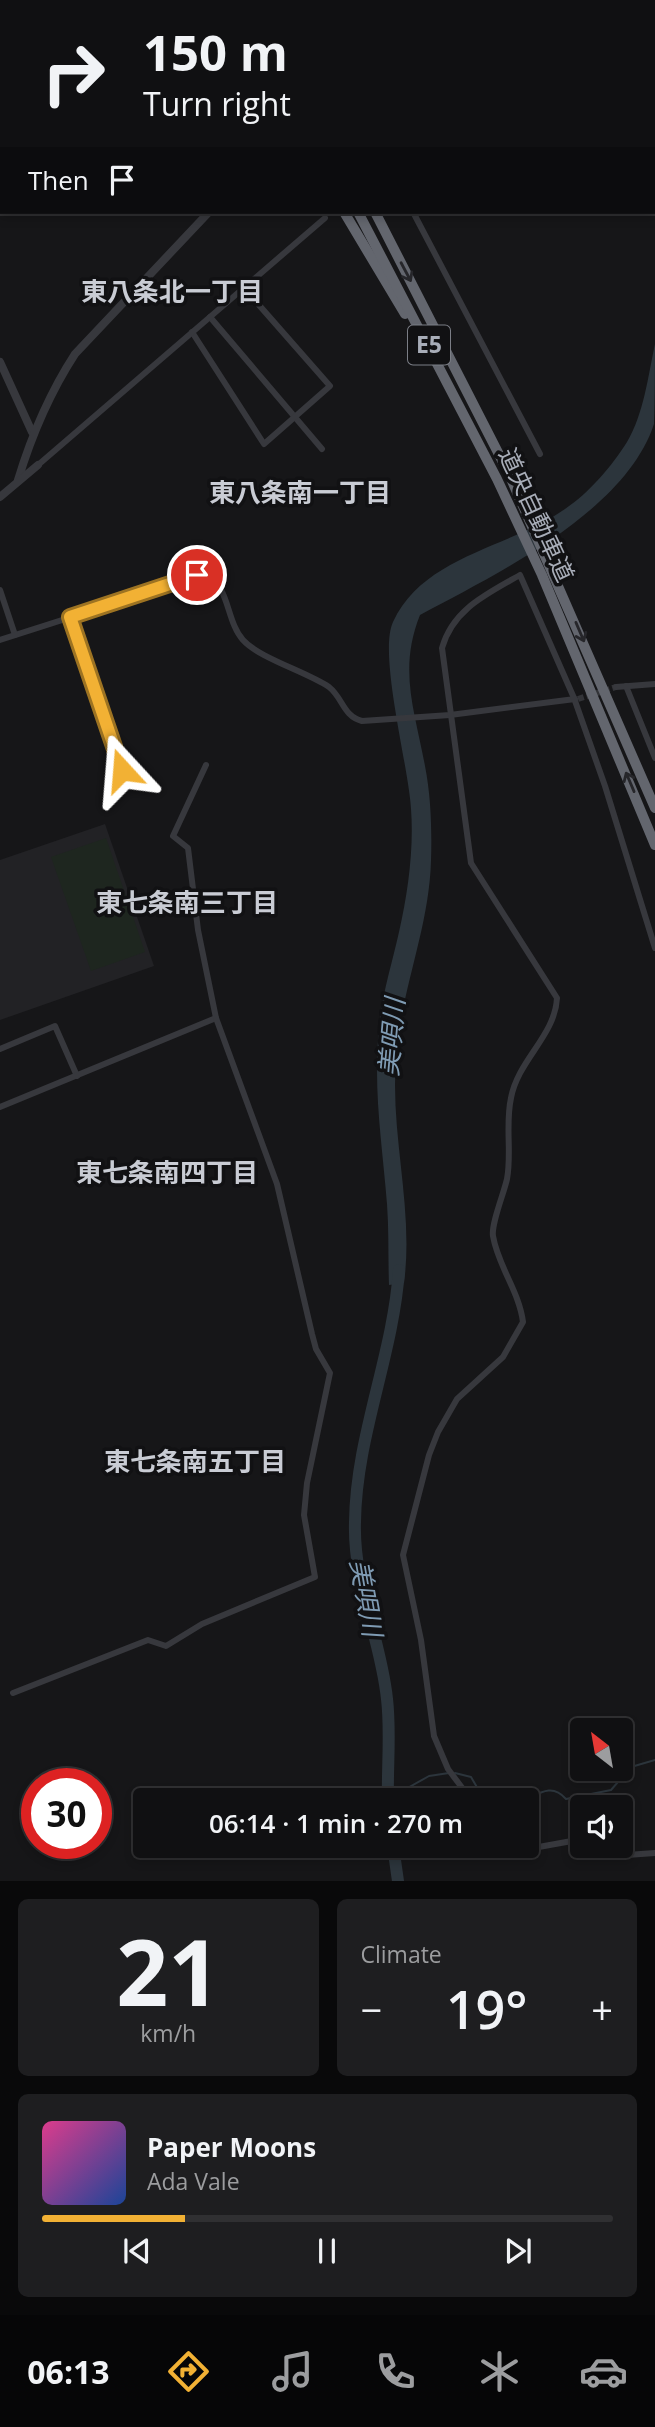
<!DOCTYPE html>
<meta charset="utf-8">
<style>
:root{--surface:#101012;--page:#1e1e20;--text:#f1f3f6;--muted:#9c9d9f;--line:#303032;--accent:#f2b134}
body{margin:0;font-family:"Open Sans","Noto Sans JP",sans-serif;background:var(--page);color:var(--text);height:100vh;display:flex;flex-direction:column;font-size:26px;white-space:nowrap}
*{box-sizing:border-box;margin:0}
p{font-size:23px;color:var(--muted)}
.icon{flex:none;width:38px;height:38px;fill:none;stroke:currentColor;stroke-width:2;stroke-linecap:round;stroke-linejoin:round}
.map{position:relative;height:1881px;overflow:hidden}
.side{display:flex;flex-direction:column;gap:18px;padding:18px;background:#09090a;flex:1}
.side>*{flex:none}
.hud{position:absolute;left:0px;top:0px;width:656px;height:214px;box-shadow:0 4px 10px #0003,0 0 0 2px var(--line);background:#101012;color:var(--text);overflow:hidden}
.needle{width:46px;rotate:329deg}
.fabs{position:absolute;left:570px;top:1718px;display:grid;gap:14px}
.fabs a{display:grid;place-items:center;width:63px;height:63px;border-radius:7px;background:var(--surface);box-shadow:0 4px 10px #0003,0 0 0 2px var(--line);font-size:35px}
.speed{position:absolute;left:21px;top:1768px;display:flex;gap:14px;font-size:35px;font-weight:700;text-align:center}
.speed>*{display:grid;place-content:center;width:91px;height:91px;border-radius:50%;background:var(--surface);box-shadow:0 4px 10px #0003,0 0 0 2px var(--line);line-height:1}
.speed .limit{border:10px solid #d22;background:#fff;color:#111}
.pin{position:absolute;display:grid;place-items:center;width:60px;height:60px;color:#fff;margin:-30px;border:4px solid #fff;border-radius:50%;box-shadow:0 2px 7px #0007}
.me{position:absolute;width:77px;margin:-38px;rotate:341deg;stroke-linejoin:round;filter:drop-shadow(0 0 5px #0008)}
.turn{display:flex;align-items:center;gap:24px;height:147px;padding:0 28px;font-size:32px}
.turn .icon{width:91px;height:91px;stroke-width:2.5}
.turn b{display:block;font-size:49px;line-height:60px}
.then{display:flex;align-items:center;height:66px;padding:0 28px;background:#0003;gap:14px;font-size:26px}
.big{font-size:52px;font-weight:600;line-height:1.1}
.side .widget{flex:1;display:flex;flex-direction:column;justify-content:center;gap:10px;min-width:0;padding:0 24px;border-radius:10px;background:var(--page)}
.side .dial{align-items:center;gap:0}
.dial b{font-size:91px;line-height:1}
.song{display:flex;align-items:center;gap:21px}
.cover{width:84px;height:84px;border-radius:10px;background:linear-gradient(135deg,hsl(330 70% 55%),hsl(220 70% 35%))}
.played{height:7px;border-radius:4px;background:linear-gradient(90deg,var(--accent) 25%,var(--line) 25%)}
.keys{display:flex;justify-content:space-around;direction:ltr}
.heat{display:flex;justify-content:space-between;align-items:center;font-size:38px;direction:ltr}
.side .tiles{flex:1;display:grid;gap:18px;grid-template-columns:1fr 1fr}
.widget:last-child{grid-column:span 2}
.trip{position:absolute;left:133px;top:1788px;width:406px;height:70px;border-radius:7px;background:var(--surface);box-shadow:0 4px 10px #0003,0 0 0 2px var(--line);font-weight:600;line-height:70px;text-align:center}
.tab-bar{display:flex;height:112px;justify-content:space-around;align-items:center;background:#060607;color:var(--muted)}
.tab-bar .icon{width:49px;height:49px}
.tab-bar .active{color:var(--accent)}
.tab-bar b{font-size:32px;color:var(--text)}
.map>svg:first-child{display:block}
</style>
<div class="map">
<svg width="655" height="1881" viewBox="0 0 655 1881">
<rect width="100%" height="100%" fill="#161618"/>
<path fill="#222225" d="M 105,824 L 154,966 L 0,1020 L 0,860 Z"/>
<path fill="#1e261f" d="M 106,838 L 145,952 L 91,971 L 51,857 Z"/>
<path fill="#2c353c" d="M 655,344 C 655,365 655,404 654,424 C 625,512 498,573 420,615 C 398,670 415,711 425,766 C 431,796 432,831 431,861 C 429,930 400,992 396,1060 C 390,1135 414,1209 404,1283 L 389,1285 C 388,1258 389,1231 387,1204 C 382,1141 373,1091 379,1027 C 382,994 392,964 399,932 C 408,893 414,848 411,809 C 409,768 378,654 393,622 C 424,555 510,548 565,509 C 589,493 612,466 627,442 C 644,413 648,376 655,344 Z"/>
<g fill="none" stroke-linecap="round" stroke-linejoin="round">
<g stroke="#2c353c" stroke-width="2">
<path d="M 455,1773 L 471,1777 L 485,1801"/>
<path d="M 388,1799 L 429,1776 L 449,1773"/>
<path d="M 523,1801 C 540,1793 552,1783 566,1799 L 611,1790 L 631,1767 L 655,1760"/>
</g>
<g stroke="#2c353c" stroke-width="12">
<path d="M 388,1801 C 387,1767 391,1733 387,1699 C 381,1639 353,1584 355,1522 C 356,1436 393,1356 399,1270"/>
<path d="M 393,1846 L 398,1881"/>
</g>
<path stroke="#333438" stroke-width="6" stroke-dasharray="6 3" stroke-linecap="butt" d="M 578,699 L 616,687"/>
<g stroke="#37383d" stroke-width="6">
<path d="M 576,2 L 578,0"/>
<path d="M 413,212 L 540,454"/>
<path d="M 210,317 L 322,449"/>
<path d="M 192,332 L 264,444 L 330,386 L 244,288"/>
<path d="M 38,465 L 325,218"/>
<path d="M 0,590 L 15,635"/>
<path d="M 70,617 L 122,770"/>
<path d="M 0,640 L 206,574 C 230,587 226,621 243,640 C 259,658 307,672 329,687 C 343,698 343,716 362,721 L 450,715 L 575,699"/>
<path d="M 626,686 L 655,758"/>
<path d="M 616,687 L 655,684"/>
<path d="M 0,1049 L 55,1026 L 77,1076"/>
<path d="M 0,1107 L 216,1018"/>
<path d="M 13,1693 L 148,1640 L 166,1646 L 202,1624 L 315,1577 L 304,1515 L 307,1483 L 330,1373 L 316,1349 L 312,1334 L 277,1184 L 216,1018 L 198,930 L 188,848 L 173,836 L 206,765"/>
<path d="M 472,1801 L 448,1769 L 434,1736 L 421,1640 L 403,1555 L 429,1455 L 438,1432 L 457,1399 L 503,1357 L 523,1322 C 519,1291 498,1266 493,1236 C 491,1224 504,1193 507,1179 C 512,1153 505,1125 511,1098 C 518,1060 555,1036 557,998 L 471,863 L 442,648 C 453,609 487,594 520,575 L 574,698 L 605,786 L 655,948"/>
<path d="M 621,1839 L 627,1855 L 655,1853"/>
<path d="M 499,1846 L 522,1850 L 583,1839"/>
</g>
<g stroke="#37383d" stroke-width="8">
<path d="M 371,2 L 372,0"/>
<path d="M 0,362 L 32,432"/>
<path d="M 18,480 C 32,434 49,394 75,354 L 209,212"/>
<path d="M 0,497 L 38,465"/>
</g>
<g stroke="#63666e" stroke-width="10">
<path d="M 222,0 L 223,2"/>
<path d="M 235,0 L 236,2"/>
<path d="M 250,0 L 251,2"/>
<path d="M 182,2 L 185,0"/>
<path d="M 202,2 L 205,0"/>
<path d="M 296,2 L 297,0"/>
<path d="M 344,212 L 405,314"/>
<path d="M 358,212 L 497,479 L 542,575 L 655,845"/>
<path d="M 375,212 L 509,474 L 655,808"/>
</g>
</g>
<defs><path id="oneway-shaft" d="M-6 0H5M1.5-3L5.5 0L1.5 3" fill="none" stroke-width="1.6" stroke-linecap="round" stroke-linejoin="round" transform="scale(1.75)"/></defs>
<g stroke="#26262a">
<use href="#oneway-shaft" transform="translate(406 272) rotate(62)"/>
<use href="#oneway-shaft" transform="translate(580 632) rotate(67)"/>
<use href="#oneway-shaft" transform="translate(630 782) rotate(-113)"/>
</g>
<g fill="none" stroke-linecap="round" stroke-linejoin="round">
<g stroke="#9d7322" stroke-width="18">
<path id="route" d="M 122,770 L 70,617 L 197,575"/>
</g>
<use href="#route" stroke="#f2b134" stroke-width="12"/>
</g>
<g text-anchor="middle" stroke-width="7" stroke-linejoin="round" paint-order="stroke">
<rect fill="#111113" stroke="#7b7e86" stroke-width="2" x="408" y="325.5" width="42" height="39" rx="5"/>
<g font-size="23" font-weight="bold" fill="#a8adb8">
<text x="429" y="353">E5</text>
</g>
<g font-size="24" fill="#a8adb8" stroke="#111113">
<text transform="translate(536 515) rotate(65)" y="8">道央自動車道</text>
</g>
<g font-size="26" font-weight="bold" fill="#c9ccd4" stroke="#111113">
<text x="172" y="301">東八条北一丁目</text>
<text x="300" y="502">東八条南一丁目</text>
<text x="187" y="912">東七条南三丁目</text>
<text x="167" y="1182">東七条南四丁目</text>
<text x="195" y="1471">東七条南五丁目</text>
</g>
<g font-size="26" font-style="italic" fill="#7f9bb3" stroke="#111113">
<text transform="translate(392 1037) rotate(-85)" y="9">美唄川</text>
<text transform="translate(366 1598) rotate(80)" y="9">美唄川</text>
</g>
</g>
</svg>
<div class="fabs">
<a><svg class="needle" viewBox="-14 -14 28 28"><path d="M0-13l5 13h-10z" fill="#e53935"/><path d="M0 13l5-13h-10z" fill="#9c9d9f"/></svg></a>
<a><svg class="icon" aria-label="sound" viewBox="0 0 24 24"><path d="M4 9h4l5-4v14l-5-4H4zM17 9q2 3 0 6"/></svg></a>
</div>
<div class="speed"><div class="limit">30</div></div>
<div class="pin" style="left:197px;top:575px;background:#d93025"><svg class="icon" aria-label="arrive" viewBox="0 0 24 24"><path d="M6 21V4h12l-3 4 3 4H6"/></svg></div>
<svg class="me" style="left:122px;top:770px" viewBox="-20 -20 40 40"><path d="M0-17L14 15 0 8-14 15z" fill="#f2b134" stroke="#fff" stroke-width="4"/></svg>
<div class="trip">06:14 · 1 min · 270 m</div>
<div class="hud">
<div class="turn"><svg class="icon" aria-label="right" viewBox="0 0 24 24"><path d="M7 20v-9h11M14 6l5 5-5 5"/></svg><div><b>150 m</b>Turn right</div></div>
<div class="then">Then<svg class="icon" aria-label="arrive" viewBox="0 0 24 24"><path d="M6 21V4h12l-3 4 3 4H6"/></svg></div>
</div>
</div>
<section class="side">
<div class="tiles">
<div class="widget dial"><b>21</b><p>km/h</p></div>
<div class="widget"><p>Climate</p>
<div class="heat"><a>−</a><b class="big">19°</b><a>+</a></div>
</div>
<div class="widget">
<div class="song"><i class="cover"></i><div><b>Paper Moons</b><p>Ada Vale</p></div></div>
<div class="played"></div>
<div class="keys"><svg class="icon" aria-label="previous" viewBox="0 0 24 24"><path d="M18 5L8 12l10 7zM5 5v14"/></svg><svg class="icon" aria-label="pause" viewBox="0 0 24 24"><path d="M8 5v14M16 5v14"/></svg><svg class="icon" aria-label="next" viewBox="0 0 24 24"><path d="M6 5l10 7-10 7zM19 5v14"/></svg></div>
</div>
</div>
</section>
<nav class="tab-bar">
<b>06:13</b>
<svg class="icon active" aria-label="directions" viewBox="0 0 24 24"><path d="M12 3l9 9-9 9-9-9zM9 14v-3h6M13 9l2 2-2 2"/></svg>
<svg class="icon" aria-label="music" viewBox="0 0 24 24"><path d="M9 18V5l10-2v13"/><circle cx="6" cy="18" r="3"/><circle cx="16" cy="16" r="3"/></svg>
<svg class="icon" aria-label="phone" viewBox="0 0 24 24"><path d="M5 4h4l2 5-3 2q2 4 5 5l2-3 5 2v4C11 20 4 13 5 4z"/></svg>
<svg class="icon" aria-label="climate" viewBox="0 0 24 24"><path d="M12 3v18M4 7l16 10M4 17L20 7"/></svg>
<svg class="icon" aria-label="car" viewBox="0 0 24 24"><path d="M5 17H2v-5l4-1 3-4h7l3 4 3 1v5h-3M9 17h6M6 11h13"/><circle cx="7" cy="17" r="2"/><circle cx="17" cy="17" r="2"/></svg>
</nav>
